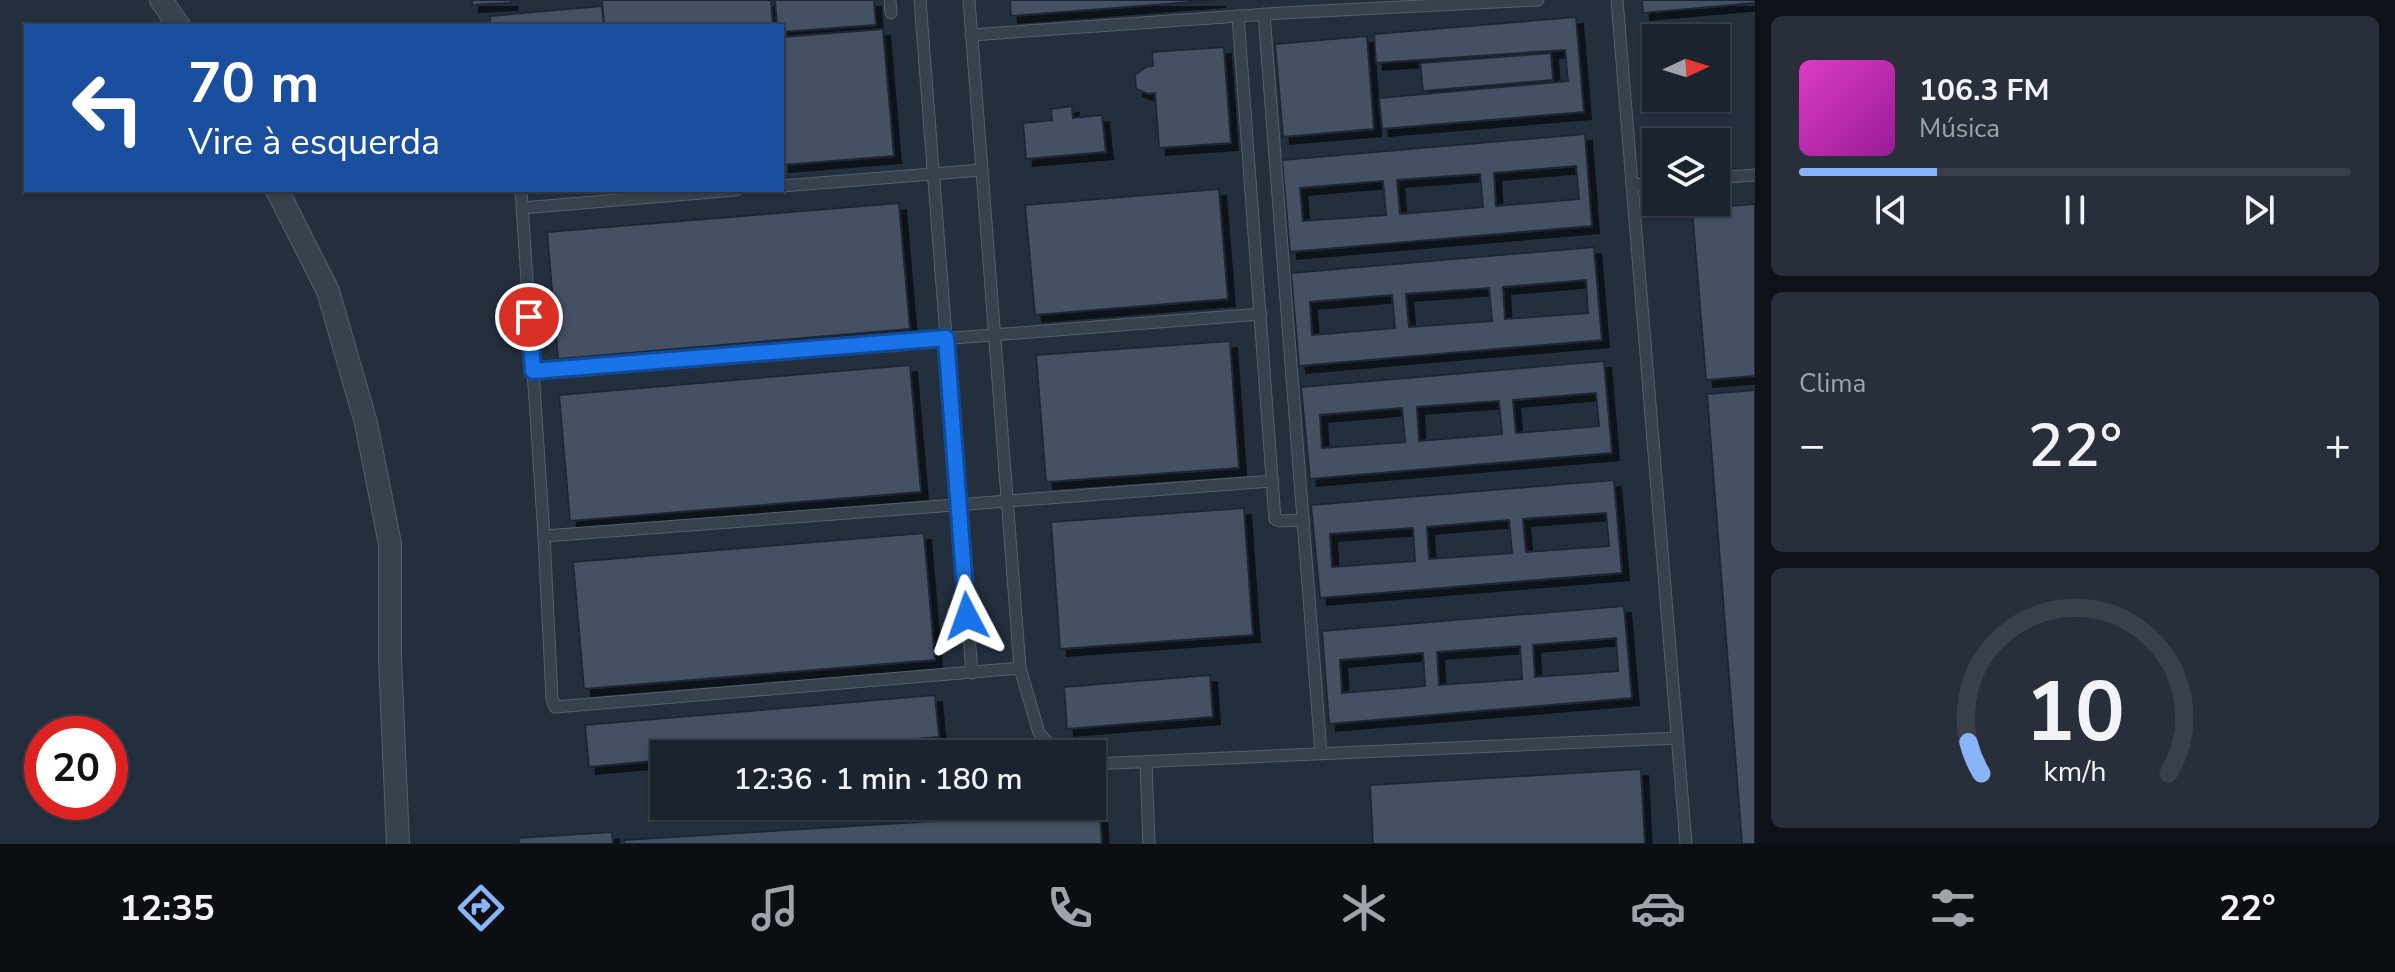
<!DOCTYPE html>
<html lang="pt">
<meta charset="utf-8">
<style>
:root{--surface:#1b232e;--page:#282f3a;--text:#f1f3f6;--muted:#a0a4aa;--line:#39404a;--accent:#8ab4f8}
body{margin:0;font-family:"Nunito Sans",sans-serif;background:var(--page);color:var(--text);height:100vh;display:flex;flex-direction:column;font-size:30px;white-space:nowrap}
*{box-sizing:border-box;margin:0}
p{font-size:26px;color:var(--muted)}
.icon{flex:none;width:44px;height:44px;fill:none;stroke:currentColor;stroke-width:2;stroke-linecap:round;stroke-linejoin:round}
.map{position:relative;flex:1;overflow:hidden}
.drawer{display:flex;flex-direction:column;gap:16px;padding:16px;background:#0f1319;width:640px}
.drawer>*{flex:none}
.top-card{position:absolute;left:24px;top:24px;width:760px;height:168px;border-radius:0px;box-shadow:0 2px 6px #0004,0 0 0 2px var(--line);background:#1a4fa0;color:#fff;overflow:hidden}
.needle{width:52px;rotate:86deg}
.buttons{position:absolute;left:1642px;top:24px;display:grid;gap:16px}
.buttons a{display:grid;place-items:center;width:88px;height:88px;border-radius:0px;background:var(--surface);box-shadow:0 2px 6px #0004,0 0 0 2px var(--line);font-size:40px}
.speed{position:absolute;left:24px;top:716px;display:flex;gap:16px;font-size:40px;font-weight:700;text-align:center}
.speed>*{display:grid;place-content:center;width:104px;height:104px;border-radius:50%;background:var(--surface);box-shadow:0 2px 6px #0004,0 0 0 2px var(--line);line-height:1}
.speed .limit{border:12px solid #d22;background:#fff;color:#111}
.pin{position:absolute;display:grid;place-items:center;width:68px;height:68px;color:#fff;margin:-34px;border:4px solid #fff;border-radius:50%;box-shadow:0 2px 8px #0007}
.me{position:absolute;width:88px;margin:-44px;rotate:356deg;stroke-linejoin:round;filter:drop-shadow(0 0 6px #0008)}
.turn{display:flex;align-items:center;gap:28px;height:168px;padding:0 32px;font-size:36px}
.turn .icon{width:104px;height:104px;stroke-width:2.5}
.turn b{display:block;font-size:56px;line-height:68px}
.big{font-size:60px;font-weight:600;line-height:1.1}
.drawer .card{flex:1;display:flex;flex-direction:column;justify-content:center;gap:12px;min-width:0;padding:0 28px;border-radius:12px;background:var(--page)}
.drawer .dial{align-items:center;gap:0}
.dial svg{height:208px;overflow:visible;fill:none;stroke:var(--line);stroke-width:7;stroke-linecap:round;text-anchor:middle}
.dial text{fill:var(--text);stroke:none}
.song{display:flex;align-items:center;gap:24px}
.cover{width:96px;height:96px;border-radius:12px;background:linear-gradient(135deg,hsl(310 70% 55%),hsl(300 70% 35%))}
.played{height:8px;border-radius:4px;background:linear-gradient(90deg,var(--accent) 25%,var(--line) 25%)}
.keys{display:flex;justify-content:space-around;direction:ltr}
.heat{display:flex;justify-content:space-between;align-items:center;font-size:44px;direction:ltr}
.trip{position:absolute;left:650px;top:740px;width:456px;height:80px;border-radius:0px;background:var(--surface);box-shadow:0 2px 6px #0004,0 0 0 2px var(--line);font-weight:600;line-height:80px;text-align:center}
.tab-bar{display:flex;height:128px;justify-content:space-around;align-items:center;background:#0b0e12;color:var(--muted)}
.tab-bar .icon{width:56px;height:56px}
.tab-bar .selected{color:var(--accent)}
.tab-bar b{font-size:36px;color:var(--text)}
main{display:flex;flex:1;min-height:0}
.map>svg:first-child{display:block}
</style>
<main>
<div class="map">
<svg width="1755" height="844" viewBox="0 0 1755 844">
<defs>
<filter id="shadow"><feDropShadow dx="7" dy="7" stdDeviation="0" flood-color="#0009"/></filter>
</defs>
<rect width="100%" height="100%" fill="#242f3e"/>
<g fill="#455162" stroke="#1f2835" stroke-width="2" fill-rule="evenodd" filter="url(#shadow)">
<path d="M 472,0 L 511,0 L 511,3 L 472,5 Z"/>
<path d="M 602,0 L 771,0 L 773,26 L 604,26 Z"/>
<path d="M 775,0 L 874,0 L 876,25 L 782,32 L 782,26 L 777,26 Z"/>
<path d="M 1010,0 L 1219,0 L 1011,16 Z"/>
<path d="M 1642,0 L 1755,0 L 1755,3 L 1643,13 Z"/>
<path d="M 602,6 L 604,26 L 490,26 L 490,16 Z"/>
<path d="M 1576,17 L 1584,112 L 1382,129 L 1379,98 L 1568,81 L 1565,50 L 1376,63 L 1374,34 Z"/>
<path d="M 883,29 L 894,156 L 782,165 L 782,37 Z"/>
<path d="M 1367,36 L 1374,129 L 1283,137 L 1275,44 Z"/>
<path d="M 1224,47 L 1231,143 L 1159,148 L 1155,93 L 1148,94 L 1136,89 L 1135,75 L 1146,67 L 1153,66 L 1152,52 Z"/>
<path d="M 1551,53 L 1553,80 L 1423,91 L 1420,63 Z"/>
<path d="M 1072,106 L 1073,118 L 1102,115 L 1106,152 L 1026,159 L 1023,123 L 1052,120 L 1051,109 Z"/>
<path d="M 1585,134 L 1592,226 L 1290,252 L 1282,160 ZM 1576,166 L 1579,199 L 1496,206 L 1494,173 ZM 1480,174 L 1483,207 L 1400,214 L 1397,180 ZM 1383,181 L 1386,215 L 1303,221 L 1300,188 Z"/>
<path d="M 1219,189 L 1228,299 L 1035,315 L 1025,205 Z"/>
<path d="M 899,203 L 910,329 L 558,359 L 547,232 Z"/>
<path d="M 1755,204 L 1755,376 L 1706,380 L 1692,209 Z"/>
<path d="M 1594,247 L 1602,340 L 1299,366 L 1291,273 ZM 1586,280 L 1588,313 L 1505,319 L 1503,287 ZM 1489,288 L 1492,321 L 1409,327 L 1406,294 ZM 1392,295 L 1395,328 L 1312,335 L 1310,302 Z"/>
<path d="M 1230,341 L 1239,468 L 1046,482 L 1036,355 Z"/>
<path d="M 1604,361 L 1612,453 L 1310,479 L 1301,387 ZM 1596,393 L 1599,426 L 1516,433 L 1513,400 ZM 1499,401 L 1502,434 L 1419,441 L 1417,407 ZM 1402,408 L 1405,442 L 1322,448 L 1320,415 Z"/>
<path d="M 910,365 L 921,492 L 570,521 L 559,395 Z"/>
<path d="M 1755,390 L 1755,844 L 1742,844 L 1707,394 Z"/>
<path d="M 1614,480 L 1622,573 L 1320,598 L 1311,505 ZM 1606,513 L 1609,546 L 1526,552 L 1523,519 ZM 1509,520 L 1512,553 L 1429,559 L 1427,527 ZM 1413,528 L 1415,561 L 1332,567 L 1330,534 Z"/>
<path d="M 1244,508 L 1253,635 L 1060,649 L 1051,522 Z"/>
<path d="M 924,533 L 935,660 L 584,689 L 573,562 Z"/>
<path d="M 1624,606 L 1632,698 L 1329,724 L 1322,631 ZM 1616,638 L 1618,671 L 1535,677 L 1533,645 ZM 1520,646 L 1522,679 L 1439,685 L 1437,652 ZM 1423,653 L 1425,686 L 1342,693 L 1340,660 Z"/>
<path d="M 1210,675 L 1213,717 L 1067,729 L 1064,687 Z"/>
<path d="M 935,695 L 939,737 L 740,754 L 664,754 L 664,760 L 589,767 L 585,725 Z"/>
<path d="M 1641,769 L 1645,844 L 1373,844 L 1370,785 Z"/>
<path d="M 1100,811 L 1102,844 L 624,844 L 624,840 Z"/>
<path d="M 612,832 L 613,844 L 519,844 L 518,838 Z"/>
</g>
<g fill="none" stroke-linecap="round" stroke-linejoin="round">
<g stroke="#565f6c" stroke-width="13">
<g id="lane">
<path d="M 890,0 L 891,13"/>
<path d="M 920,0 L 972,673"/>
<path d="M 969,0 L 1020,668 L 1039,733 L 1058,754"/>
<path d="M 1617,0 L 1686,844"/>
<path d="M 1264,14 L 1321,753"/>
<path d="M 1238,16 L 1275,519 L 1279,521 L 1303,520"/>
<path d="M 971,35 L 1282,13 L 1538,0"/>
<path d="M 1716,178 L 1755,175"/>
<path d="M 1632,185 L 1656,183"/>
<path d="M 782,186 L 982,170"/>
<path d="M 521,190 L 544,536 L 552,698 L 555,707 L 1020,668"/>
<path d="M 522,208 L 736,190"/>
<path d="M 533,371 L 1261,314"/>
<path d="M 544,536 L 1273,481"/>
<path d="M 1146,762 L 1149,844"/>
<path d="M 1092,764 L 1678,738"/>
</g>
</g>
<g stroke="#565f6c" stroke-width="24">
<g id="street">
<path d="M 161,0 L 179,26"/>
<path d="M 277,190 L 328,291 L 366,423 L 390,544 L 390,659 L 398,844"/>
</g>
</g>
<use href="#lane" stroke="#38414e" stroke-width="11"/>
<use href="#street" stroke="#38414e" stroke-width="22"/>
</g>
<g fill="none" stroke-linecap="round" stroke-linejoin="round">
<g stroke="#114b97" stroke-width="20">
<path id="route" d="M 529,317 L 533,371 L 946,338 L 967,616"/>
</g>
<use href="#route" stroke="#1a73e8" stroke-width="14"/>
</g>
</svg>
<div class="buttons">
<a><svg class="needle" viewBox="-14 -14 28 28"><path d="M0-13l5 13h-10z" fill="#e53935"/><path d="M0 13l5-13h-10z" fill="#a0a4aa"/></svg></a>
<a><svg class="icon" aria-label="layers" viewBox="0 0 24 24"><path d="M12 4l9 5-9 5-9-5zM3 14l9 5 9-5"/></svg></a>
</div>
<div class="speed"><div class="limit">20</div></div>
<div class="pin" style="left:529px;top:317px;background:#d93025"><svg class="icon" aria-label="arrive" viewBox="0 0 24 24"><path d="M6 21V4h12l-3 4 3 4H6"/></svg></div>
<svg class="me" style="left:967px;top:616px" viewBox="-20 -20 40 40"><path d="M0-17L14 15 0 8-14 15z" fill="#1a73e8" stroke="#fff" stroke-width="4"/></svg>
<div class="trip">12:36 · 1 min · 180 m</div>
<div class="top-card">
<div class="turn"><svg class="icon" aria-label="left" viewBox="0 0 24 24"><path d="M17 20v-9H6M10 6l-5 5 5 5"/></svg><div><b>70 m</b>Vire à esquerda</div></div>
</div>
</div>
<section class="drawer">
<div class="card">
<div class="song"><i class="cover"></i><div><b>106.3 FM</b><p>Música</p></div></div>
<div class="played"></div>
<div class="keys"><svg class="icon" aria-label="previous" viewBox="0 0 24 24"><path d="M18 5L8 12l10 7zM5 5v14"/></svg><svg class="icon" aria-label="pause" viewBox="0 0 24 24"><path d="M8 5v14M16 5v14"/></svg><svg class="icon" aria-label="next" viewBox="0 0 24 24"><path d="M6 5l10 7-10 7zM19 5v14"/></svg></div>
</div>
<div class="card"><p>Clima</p>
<div class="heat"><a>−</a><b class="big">22°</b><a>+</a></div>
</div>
<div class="card dial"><svg viewBox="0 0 100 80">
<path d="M14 69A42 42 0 1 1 86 69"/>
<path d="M14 69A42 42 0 0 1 9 57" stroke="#8ab4f8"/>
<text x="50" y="56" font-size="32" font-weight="700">10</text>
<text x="50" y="72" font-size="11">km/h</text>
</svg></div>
</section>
</main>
<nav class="tab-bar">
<b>12:35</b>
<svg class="icon selected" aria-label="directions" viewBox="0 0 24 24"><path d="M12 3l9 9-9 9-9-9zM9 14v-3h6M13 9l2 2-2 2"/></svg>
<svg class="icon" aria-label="music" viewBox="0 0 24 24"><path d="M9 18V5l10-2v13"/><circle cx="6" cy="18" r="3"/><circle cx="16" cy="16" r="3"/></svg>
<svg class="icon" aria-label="phone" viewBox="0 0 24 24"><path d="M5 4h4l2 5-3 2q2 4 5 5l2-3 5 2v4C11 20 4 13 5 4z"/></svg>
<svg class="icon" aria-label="climate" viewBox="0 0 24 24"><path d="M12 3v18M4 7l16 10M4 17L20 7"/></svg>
<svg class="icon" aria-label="car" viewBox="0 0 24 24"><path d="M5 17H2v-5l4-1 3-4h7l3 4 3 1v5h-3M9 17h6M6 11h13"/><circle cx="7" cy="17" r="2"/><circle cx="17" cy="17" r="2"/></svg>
<svg class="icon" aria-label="filters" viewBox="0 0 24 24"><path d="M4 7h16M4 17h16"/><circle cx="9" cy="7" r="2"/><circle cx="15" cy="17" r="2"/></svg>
<b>22°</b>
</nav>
